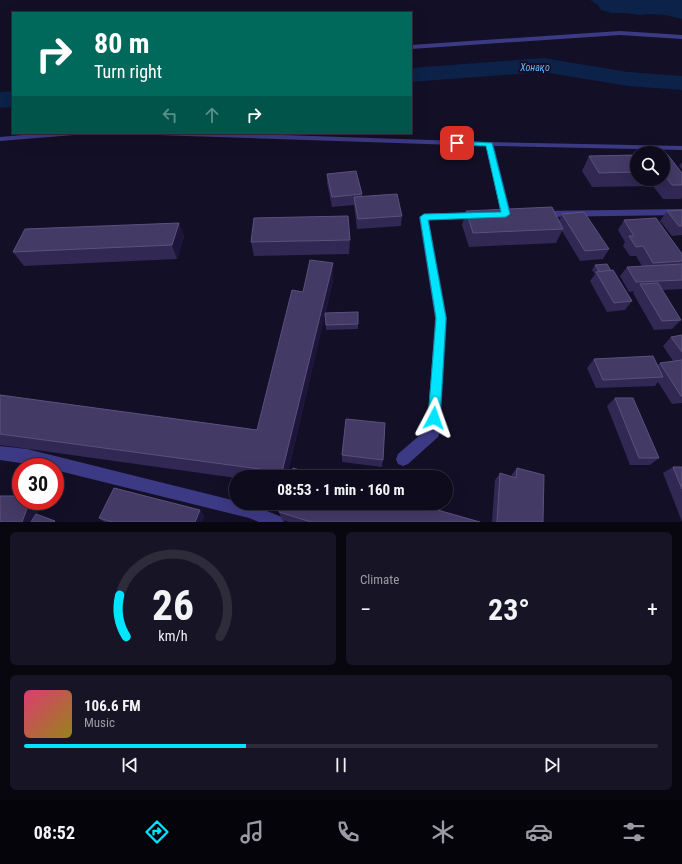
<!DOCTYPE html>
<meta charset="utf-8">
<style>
:root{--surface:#0e0b1c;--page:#171425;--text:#f1f3f6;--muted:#9b9ba3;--line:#2e2b3b;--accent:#00e5ff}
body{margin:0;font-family:"Roboto Condensed",sans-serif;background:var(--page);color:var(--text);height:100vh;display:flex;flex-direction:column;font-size:15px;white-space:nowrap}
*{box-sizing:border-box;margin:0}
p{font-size:13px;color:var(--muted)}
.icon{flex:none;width:22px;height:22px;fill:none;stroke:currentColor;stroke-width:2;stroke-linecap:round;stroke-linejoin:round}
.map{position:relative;height:522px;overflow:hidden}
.sheet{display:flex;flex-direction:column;gap:10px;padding:10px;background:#08060f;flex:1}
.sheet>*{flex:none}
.banner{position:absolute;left:12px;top:12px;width:400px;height:122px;border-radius:0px;box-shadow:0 4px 16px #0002,0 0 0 1px var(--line);background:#00695c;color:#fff;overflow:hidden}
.buttons{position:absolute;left:630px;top:146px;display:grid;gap:8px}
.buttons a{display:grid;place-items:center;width:40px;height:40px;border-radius:50%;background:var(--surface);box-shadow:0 4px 16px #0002,0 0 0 1px var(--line);font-size:20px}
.speed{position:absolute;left:12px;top:458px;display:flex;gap:8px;font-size:20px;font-weight:700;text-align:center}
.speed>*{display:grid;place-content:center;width:52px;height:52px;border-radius:50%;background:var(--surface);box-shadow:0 4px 16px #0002,0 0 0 1px var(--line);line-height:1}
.speed .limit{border:6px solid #d22;background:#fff;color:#111}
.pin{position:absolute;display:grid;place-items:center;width:34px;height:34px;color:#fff;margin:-17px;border-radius:8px;box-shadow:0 2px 6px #0006}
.me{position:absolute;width:44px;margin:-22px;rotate:4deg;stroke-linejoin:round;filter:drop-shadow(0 0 3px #0008)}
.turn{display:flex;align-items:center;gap:14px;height:84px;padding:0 16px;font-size:18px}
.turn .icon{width:52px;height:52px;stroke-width:2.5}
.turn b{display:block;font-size:28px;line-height:34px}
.lanes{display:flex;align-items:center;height:38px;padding:0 16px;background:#0003;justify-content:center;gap:20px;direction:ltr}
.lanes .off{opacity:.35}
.big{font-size:30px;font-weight:700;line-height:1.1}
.sheet .widget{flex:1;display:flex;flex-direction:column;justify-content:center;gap:6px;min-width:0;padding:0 14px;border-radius:6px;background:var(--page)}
.sheet .dial{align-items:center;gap:0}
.dial svg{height:104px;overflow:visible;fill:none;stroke:var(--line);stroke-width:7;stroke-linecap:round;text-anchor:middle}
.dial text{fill:var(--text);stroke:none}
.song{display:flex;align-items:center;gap:12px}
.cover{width:48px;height:48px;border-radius:6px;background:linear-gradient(135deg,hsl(340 70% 55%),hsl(50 70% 35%))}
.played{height:4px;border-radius:2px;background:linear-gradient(90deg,var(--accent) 35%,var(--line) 35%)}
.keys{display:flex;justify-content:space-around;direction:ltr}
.heat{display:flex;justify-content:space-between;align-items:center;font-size:22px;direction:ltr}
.sheet .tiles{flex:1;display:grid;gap:10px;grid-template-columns:1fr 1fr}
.widget:last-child{grid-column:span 2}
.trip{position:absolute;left:229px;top:470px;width:224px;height:40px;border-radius:20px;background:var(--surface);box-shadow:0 4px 16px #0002,0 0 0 1px var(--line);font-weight:700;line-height:40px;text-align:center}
.menu{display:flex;height:64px;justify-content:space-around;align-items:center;background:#06040b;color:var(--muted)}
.menu .icon{width:28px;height:28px}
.menu .current{color:var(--accent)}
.menu b{font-size:18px;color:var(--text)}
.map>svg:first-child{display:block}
</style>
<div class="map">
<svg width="682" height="522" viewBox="0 0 682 522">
<rect width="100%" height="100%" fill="#130f26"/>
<path fill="#0c2248" d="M 590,0 L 682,0 L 682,19 L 665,15 L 650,14 L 639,15 L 627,13 L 611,13 L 601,10 L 598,5 Z"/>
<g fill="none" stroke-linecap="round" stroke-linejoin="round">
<g fill="#0c2248" fill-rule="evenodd">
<path d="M 543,58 L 628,72 L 682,76 L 682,90 L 628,86 L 543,72 L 411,82 L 411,68 Z"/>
<path d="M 13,91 L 13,107 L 0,108 L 0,92 Z"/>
</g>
<path fill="#3d3a85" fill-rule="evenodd" d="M 620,31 L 682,35 L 682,39 L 620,35 L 411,49 L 411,45 Z"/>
<g fill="#3d3a85" fill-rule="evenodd">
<path d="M 45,133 L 78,133 L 74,135 L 0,141 L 0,137 Z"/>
<path d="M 152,133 L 227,133 L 489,142 L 682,146 L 682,150 L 494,146 L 511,214 L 506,217 L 501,214 L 486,146 L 156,135 Z"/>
<path d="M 682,209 L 682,215 L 543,217 L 538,214 L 543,211 Z"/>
<path d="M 477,212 L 482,215 L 480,217 L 429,220 L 447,318 L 440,432 L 438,437 L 408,464 L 403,466 L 398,464 L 396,459 L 398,454 L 427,429 L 435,318 L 419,217 L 424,214 Z"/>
<path d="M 0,446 L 27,449 L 236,501 L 236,503 L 249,504 L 282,517 L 284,522 L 259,522 L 249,518 L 55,470 L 55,467 C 37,467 18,462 0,460 Z"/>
</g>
</g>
<g fill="#312854">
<path d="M 663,154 L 682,173 L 682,197 L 681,199 L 663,199 L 653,186 L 592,187 L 582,171 L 589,156 L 637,155 L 637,179 L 663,179 Z"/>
<path d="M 682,162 L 682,169 L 679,166 Z"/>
<path d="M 327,174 L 362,194 L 362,197 L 402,216 L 401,226 L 357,229 L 354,205 L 332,207 L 327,183 Z"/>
<path d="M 682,210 L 682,235 L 672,236 L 660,221 L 667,211 Z"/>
<path d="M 466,211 L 559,221 L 562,214 L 609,249 L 603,259 L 580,261 L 562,231 L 556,243 L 469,247 L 462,225 Z"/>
<path d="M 624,220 L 682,254 L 682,289 L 662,290 L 681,320 L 672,329 L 654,330 L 633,293 L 634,291 L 629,292 L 620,276 L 627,267 L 642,266 L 636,256 L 630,256 L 623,246 L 625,242 L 618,230 Z"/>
<path d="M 179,223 L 184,237 L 177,259 L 24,266 L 13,252 Z"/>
<path d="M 350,240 L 349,254 L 254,256 L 251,242 Z"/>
<path d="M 595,265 L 611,271 L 632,301 L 625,310 L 607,312 L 590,281 L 595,274 L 592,270 Z"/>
<path d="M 333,280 L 287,477 L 236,478 L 0,445 L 0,395 L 257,430 L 303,292 Z"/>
<path d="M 325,313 L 358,324 L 358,329 L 326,330 Z"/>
<path d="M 682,335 L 682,403 L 672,404 L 658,382 L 655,386 L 596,388 L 587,368 L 594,359 L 657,365 L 660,363 L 673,361 L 663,346 L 671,337 Z"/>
<path d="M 615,398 L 659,458 L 650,465 L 630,465 L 607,406 Z"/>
<path d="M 342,455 L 383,460 L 382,467 L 342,462 Z"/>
<path d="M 673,467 L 682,467 L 682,522 L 663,473 Z"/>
<path d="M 517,468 L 543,522 L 492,522 L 495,480 L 500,473 L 511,477 L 512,474 Z"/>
<path d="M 200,510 L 204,516 L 202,522 L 104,522 L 99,518 Z"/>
<path d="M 279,512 L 480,522 L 289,522 L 282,520 Z"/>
</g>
<g fill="#1d163a">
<path d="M 179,223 L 184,237 L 177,259 L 172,245 Z"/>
<path d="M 333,263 L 333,280 L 287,477 L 283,477 L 282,472 Z"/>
<path d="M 30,501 L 40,501 L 41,502 L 34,522 L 22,522 Z"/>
<path d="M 200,510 L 204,516 L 202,522 L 195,522 Z"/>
</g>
<g fill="#433a66" stroke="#5a527e">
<path d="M 663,154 L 667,154 L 682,173 L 682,185 L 672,185 L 663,173 Z"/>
<path d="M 637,155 L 637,172 L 599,173 L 589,156 Z"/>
<path d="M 356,171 L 362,194 L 332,197 L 327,174 Z"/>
<path d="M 397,194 L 402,216 L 358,219 L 354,197 Z"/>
<path d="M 552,207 L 563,229 L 473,233 L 466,211 Z"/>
<path d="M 682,210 L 682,226 L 679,226 L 667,211 Z"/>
<path d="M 584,212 L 609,249 L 585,251 L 562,214 Z"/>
<path d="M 348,216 L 350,240 L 251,242 L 254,218 Z"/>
<path d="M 656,218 L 682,254 L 682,261 L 653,263 L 643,246 L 636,247 L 629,236 L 634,236 L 624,220 Z"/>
<path d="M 179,223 L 172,245 L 13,252 L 25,229 Z"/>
<path d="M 310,260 L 333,263 L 282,472 L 0,434 L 0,395 L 257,430 L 292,290 L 303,292 Z"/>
<path d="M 607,264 L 611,271 L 600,272 L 595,265 Z"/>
<path d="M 682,264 L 682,280 L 636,282 L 627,267 Z"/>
<path d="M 613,270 L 632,301 L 614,303 L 596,272 Z"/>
<path d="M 658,283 L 681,320 L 662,321 L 640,284 Z"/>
<path d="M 358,312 L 358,324 L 326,325 L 325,313 Z"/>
<path d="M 682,335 L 682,352 L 671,337 Z"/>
<path d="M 653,356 L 663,377 L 603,380 L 594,359 Z"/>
<path d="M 682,360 L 682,396 L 681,396 L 660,363 Z"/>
<path d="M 615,398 L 633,398 L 659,458 L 639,458 Z"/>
<path d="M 346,419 L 385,423 L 383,460 L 342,455 Z"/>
<path d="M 673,467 L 682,467 L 682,489 Z"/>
<path d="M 293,468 L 323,477 L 290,477 Z"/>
<path d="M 517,468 L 544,475 L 543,522 L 497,522 L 500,473 L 516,478 Z"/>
<path d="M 114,488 L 200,510 L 195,522 L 112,522 L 99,518 Z"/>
<path d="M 0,496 L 21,496 L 21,501 L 30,501 L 22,522 L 0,522 Z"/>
<path d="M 282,503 L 413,503 L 480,522 L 311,522 L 279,512 Z"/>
<path d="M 36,514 L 55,521 L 54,522 L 31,522 Z"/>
</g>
<path fill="#00e5ff" stroke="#0095a6" d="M 457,141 L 492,143 L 510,214 L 506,217 L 428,220 L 446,318 L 440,418 L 438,422 L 434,423 L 430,422 L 428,418 L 436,318 L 420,217 L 424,214 L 501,212 L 486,146 L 455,145 L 455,142 Z"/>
<g text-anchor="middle" stroke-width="4" stroke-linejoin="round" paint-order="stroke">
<g font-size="10" font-style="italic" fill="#62b6ff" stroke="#130f26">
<text x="535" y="71">Хонақо</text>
</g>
</g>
</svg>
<div class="buttons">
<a><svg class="icon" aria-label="search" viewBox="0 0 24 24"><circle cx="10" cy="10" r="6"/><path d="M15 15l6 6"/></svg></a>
</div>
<div class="speed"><div class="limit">30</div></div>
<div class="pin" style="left:457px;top:143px;background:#d93025"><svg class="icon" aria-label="arrive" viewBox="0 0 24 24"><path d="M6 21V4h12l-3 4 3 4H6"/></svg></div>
<svg class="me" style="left:434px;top:418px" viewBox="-20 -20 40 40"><path d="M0-17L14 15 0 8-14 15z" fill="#00e5ff" stroke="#fff" stroke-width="4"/></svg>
<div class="trip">08:53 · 1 min · 160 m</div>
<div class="banner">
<div class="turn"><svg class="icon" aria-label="right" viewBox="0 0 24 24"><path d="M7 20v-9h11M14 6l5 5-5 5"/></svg><div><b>80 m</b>Turn right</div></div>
<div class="lanes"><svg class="icon off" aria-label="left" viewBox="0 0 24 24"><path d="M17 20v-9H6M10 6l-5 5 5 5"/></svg><svg class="icon off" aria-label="ahead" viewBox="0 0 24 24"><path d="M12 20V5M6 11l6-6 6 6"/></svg><svg class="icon" aria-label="right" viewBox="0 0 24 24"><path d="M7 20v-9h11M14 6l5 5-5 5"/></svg></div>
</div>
</div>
<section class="sheet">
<div class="tiles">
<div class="widget dial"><svg viewBox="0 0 100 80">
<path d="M14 69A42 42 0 1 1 86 69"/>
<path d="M14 69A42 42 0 0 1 9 37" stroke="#00e5ff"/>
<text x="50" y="56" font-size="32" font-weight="700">26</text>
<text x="50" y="72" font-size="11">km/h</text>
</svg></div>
<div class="widget"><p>Climate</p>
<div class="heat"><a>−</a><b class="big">23°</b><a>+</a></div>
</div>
<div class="widget">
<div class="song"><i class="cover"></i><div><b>106.6 FM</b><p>Music</p></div></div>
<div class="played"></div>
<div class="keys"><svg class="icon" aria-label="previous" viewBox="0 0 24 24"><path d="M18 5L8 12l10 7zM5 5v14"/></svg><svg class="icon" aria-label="pause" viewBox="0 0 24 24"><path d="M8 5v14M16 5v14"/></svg><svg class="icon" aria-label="next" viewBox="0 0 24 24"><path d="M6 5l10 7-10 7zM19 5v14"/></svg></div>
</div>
</div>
</section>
<nav class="menu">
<b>08:52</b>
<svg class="icon current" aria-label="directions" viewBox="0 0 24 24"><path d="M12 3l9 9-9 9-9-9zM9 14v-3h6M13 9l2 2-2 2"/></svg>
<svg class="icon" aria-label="music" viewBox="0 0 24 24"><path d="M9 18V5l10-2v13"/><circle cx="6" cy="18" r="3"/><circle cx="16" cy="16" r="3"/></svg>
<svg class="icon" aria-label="phone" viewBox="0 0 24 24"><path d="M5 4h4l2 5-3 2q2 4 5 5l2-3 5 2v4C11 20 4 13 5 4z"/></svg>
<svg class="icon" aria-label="climate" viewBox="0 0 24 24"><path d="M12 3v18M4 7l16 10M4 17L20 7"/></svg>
<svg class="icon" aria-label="car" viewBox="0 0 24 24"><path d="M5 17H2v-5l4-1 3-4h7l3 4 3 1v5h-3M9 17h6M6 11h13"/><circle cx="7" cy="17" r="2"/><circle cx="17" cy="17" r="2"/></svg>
<svg class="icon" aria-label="filters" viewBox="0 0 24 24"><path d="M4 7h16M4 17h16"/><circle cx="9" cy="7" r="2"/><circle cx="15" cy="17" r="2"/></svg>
</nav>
